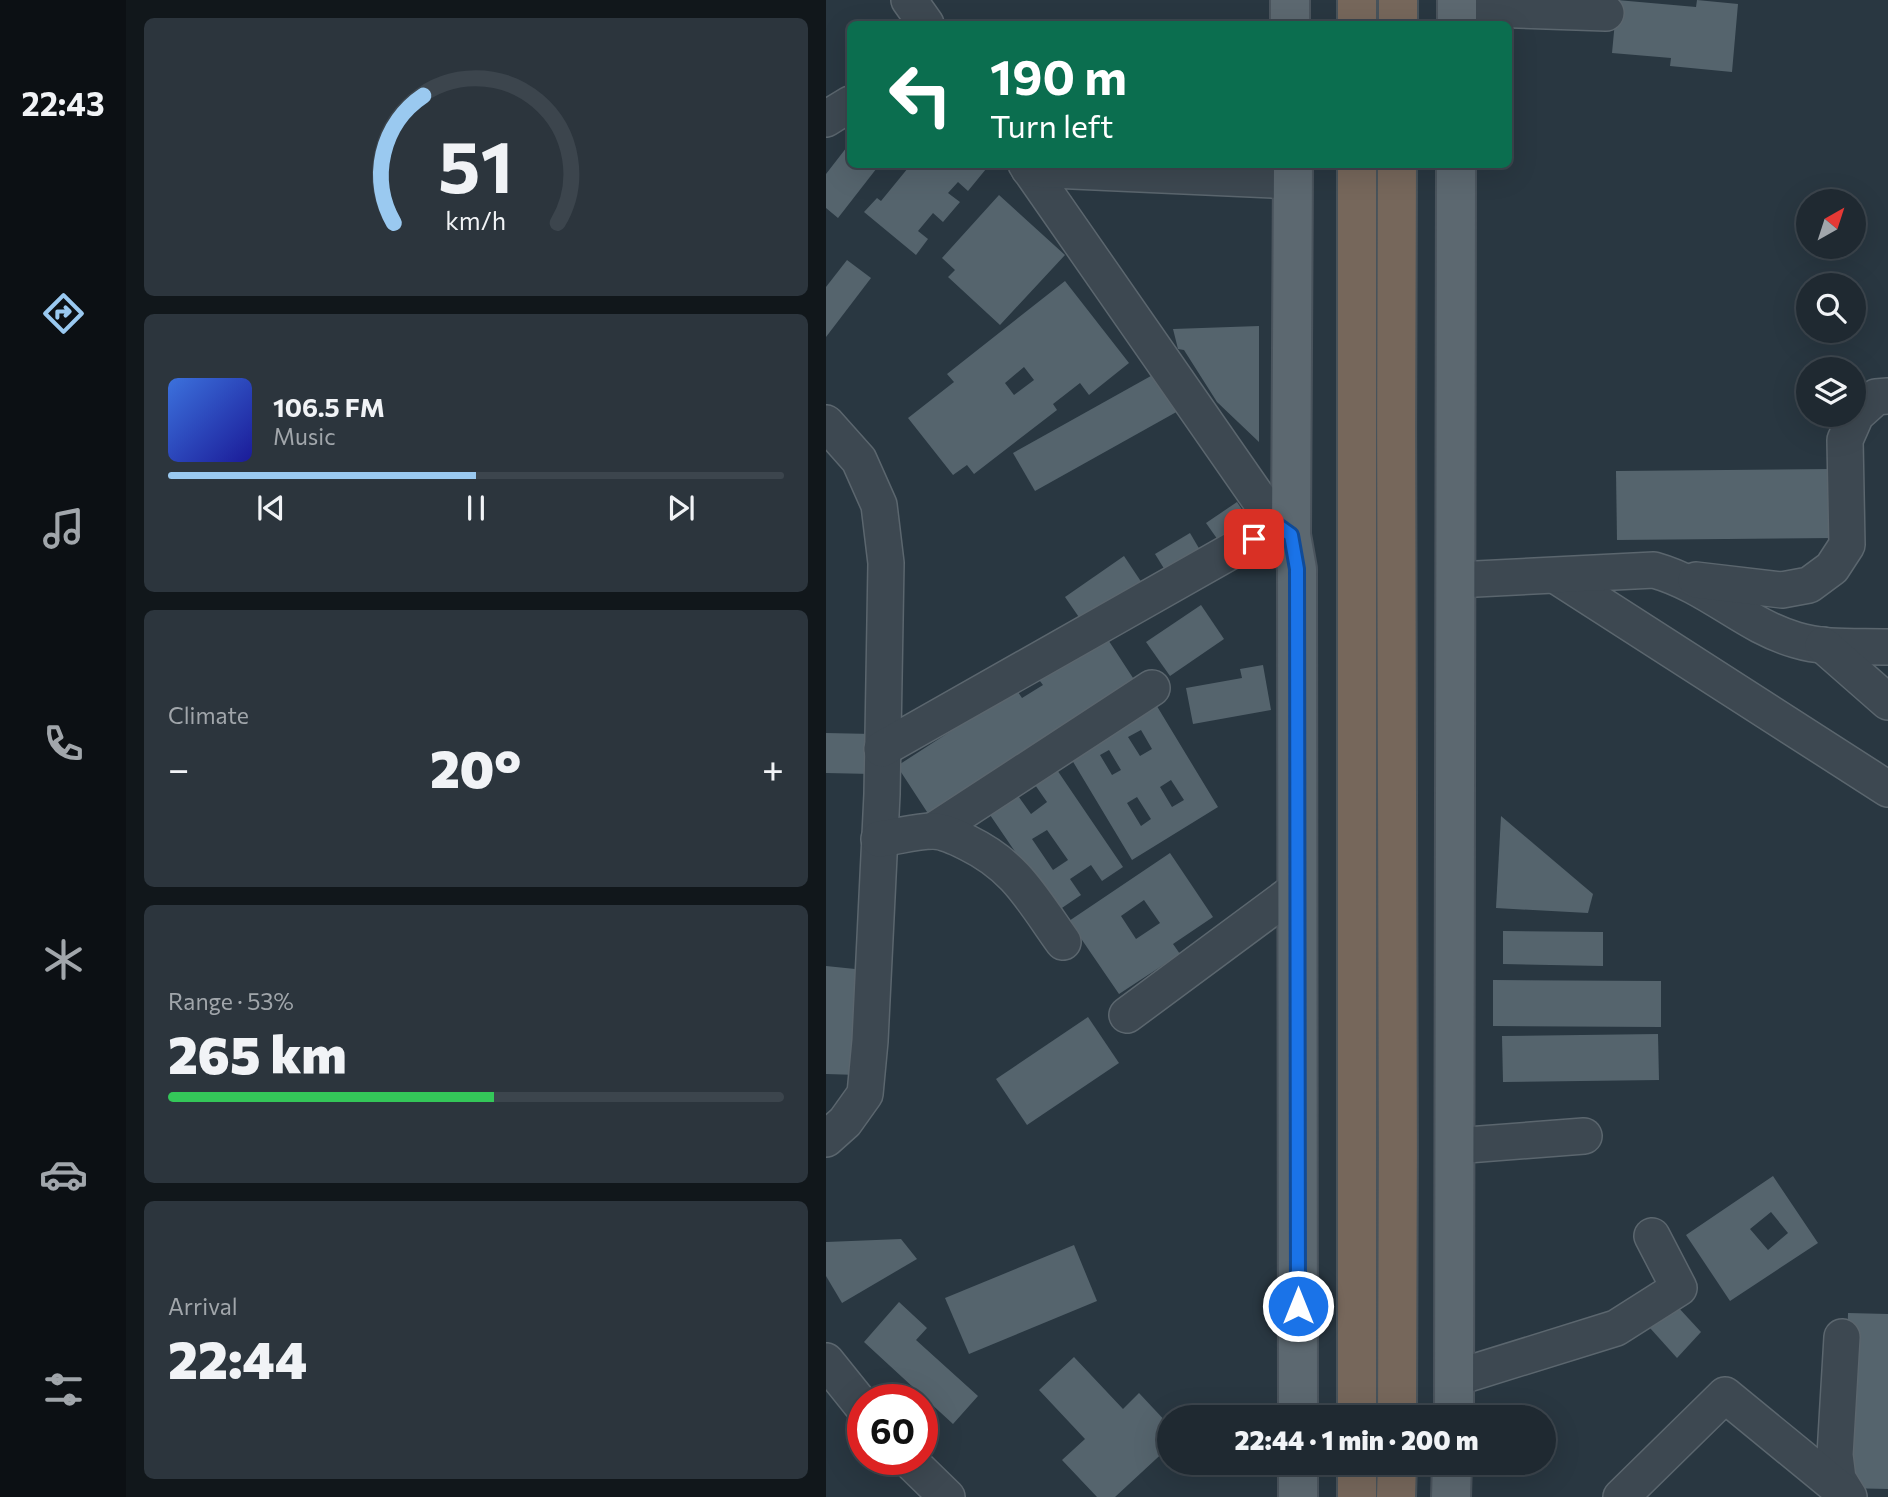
<!DOCTYPE html>
<meta charset="utf-8">
<style>
:root{--surface:#1f2931;--page:#2c353d;--text:#f1f3f6;--muted:#a1a6ab;--line:#3c454d;--accent:#9ac9f0}
body{margin:0;font-family:Commissioner,sans-serif;background:var(--page);color:var(--text);height:100vh;display:flex;flex-direction:column;font-size:26px;white-space:nowrap}
*{box-sizing:border-box;margin:0}
p{font-size:23px;color:var(--muted)}
.icon{flex:none;width:38px;height:38px;fill:none;stroke:currentColor;stroke-width:2;stroke-linecap:round;stroke-linejoin:round}
.map{position:relative;flex:1;overflow:hidden}
.drawer{display:flex;flex-direction:column;gap:18px;padding:18px;background:#11171b;width:700px}
.drawer>*{flex:none}
.guide{position:absolute;left:21px;top:21px;width:665px;height:147px;border-radius:10px;box-shadow:0 7px 28px #0002,0 0 0 2px var(--line);background:#0b6e4f;color:#fff;overflow:hidden}
.needle{width:46px;rotate:39deg}
.controls{position:absolute;left:970px;top:189px;display:grid;gap:14px}
.controls a{display:grid;place-items:center;width:70px;height:70px;border-radius:50%;background:var(--surface);box-shadow:0 7px 28px #0002,0 0 0 2px var(--line);font-size:35px}
.speed{position:absolute;left:21px;top:1384px;display:flex;gap:14px;font-size:35px;font-weight:700;text-align:center}
.speed>*{display:grid;place-content:center;width:91px;height:91px;border-radius:50%;background:var(--surface);box-shadow:0 7px 28px #0002,0 0 0 2px var(--line);line-height:1}
.speed .limit{border:10px solid #d22;background:#fff;color:#111}
.pin{position:absolute;display:grid;place-items:center;width:60px;height:60px;color:#fff;margin:-30px;border-radius:14px;box-shadow:0 4px 10px #0006}
.me{position:absolute;width:77px;margin:-38px;rotate:0deg;stroke-linejoin:round;filter:drop-shadow(0 0 5px #0008)}
.turn{display:flex;align-items:center;gap:24px;height:147px;padding:0 28px;font-size:32px}
.turn .icon{width:91px;height:91px;stroke-width:2.5}
.turn b{display:block;font-size:49px;line-height:60px}
.big{font-size:52px;font-weight:800;line-height:1.1}
.drawer .tile{flex:1;display:flex;flex-direction:column;justify-content:center;gap:10px;min-width:0;padding:0 24px;border-radius:10px;background:var(--page)}
.drawer .dial{align-items:center;gap:0}
.dial svg{height:182px;overflow:visible;fill:none;stroke:var(--line);stroke-width:7;stroke-linecap:round;text-anchor:middle}
.dial text{fill:var(--text);stroke:none}
.song{display:flex;align-items:center;gap:21px}
.cover{width:84px;height:84px;border-radius:10px;background:linear-gradient(135deg,hsl(220 70% 55%),hsl(240 70% 35%))}
.played{height:7px;border-radius:4px;background:linear-gradient(90deg,var(--accent) 50%,var(--line) 50%)}
.keys{display:flex;justify-content:space-around;direction:ltr}
.heat{display:flex;justify-content:space-between;align-items:center;font-size:38px;direction:ltr}
.charge{height:10px;border-radius:5px;background:linear-gradient(90deg,#34c759 53%,var(--line) 0)}
.trip{position:absolute;left:331px;top:1405px;width:399px;height:70px;border-radius:35px;background:var(--surface);box-shadow:0 7px 28px #0002,0 0 0 2px var(--line);font-weight:800;line-height:70px;text-align:center}
main{display:flex;flex:1;min-height:0}
.dock{display:flex;flex-direction:column;width:126px;justify-content:space-around;align-items:center;background:#0c1014;color:var(--muted)}
.dock .icon{width:49px;height:49px}
.dock .selected{color:var(--accent)}
.dock b{font-size:32px;color:var(--text)}
.map>svg:first-child{display:block}
</style>
<main>
<nav class="dock">
<b>22:43</b>
<svg class="icon selected" aria-label="directions" viewBox="0 0 24 24"><path d="M12 3l9 9-9 9-9-9zM9 14v-3h6M13 9l2 2-2 2"/></svg>
<svg class="icon" aria-label="music" viewBox="0 0 24 24"><path d="M9 18V5l10-2v13"/><circle cx="6" cy="18" r="3"/><circle cx="16" cy="16" r="3"/></svg>
<svg class="icon" aria-label="phone" viewBox="0 0 24 24"><path d="M5 4h4l2 5-3 2q2 4 5 5l2-3 5 2v4C11 20 4 13 5 4z"/></svg>
<svg class="icon" aria-label="climate" viewBox="0 0 24 24"><path d="M12 3v18M4 7l16 10M4 17L20 7"/></svg>
<svg class="icon" aria-label="car" viewBox="0 0 24 24"><path d="M5 17H2v-5l4-1 3-4h7l3 4 3 1v5h-3M9 17h6M6 11h13"/><circle cx="7" cy="17" r="2"/><circle cx="17" cy="17" r="2"/></svg>
<svg class="icon" aria-label="filters" viewBox="0 0 24 24"><path d="M4 7h16M4 17h16"/><circle cx="9" cy="7" r="2"/><circle cx="15" cy="17" r="2"/></svg>
</nav>
<section class="drawer">
<div class="tile dial"><svg viewBox="0 0 100 80">
<path d="M14 69A42 42 0 1 1 86 69"/>
<path d="M14 69A42 42 0 0 1 27 13" stroke="#9ac9f0"/>
<text x="50" y="56" font-size="32" font-weight="700">51</text>
<text x="50" y="72" font-size="11">km/h</text>
</svg></div>
<div class="tile">
<div class="song"><i class="cover"></i><div><b>106.5 FM</b><p>Music</p></div></div>
<div class="played"></div>
<div class="keys"><svg class="icon" aria-label="previous" viewBox="0 0 24 24"><path d="M18 5L8 12l10 7zM5 5v14"/></svg><svg class="icon" aria-label="pause" viewBox="0 0 24 24"><path d="M8 5v14M16 5v14"/></svg><svg class="icon" aria-label="next" viewBox="0 0 24 24"><path d="M6 5l10 7-10 7zM19 5v14"/></svg></div>
</div>
<div class="tile"><p>Climate</p>
<div class="heat"><a>−</a><b class="big">20°</b><a>+</a></div>
</div>
<div class="tile"><p>Range · 53%</p><b class="big">265 km</b><div class="charge"></div></div>
<div class="tile"><p>Arrival</p><b class="big">22:44</b></div>
</section>
<div class="map">
<svg width="1062" height="1497" viewBox="0 0 1062 1497">
<rect width="100%" height="100%" fill="#293741"/>
<g fill="#55646d" fill-rule="evenodd">
<path d="M 791,0 L 870,7 L 871,0 L 912,4 L 906,72 L 844,66 L 845,58 L 786,53 Z"/>
<path d="M 24,143 L 24,164 L 54,164 L 12,218 L 0,208 L 0,174 Z"/>
<path d="M 77,164 L 154,164 L 160,169 L 142,191 L 132,182 L 122,193 L 134,202 L 117,222 L 107,213 L 92,231 L 102,239 L 90,255 L 38,212 L 51,198 L 55,201 L 82,168 Z"/>
<path d="M 173,195 L 239,255 L 174,325 L 122,277 L 129,270 L 116,258 Z"/>
<path d="M 21,260 L 45,278 L 0,337 L 0,287 Z"/>
<path d="M 239,281 L 303,363 L 263,395 L 254,383 L 227,404 L 231,410 L 148,474 L 141,465 L 127,475 L 82,418 L 128,382 L 121,374 ZM 198,367 L 208,380 L 188,395 L 179,383 Z"/>
<path d="M 433,326 L 433,442 L 391,402 L 358,350 L 352,349 L 347,329 Z"/>
<path d="M 332,372 L 354,410 L 209,491 L 187,453 Z"/>
<path d="M 1007,469 L 1008,538 L 791,540 L 790,471 Z"/>
<path d="M 411,502 L 429,529 L 399,550 L 380,523 Z"/>
<path d="M 364,533 L 381,562 L 347,583 L 329,554 Z"/>
<path d="M 298,556 L 316,583 L 257,623 L 239,597 Z"/>
<path d="M 375,605 L 398,639 L 344,676 L 320,642 Z"/>
<path d="M 277,632 L 309,681 L 103,815 L 71,766 L 190,689 L 196,698 L 217,685 L 210,676 Z"/>
<path d="M 437,665 L 445,710 L 367,724 L 360,688 L 416,678 L 414,669 Z"/>
<path d="M 326,698 L 392,807 L 306,860 L 240,750 ZM 315,730 L 326,749 L 314,756 L 302,737 ZM 283,750 L 295,770 L 286,775 L 274,755 ZM 345,780 L 358,800 L 346,807 L 334,787 ZM 311,797 L 325,819 L 315,826 L 301,803 Z"/>
<path d="M 0,733 L 47,734 L 46,774 L 0,773 Z"/>
<path d="M 229,767 L 297,867 L 276,881 L 265,865 L 244,879 L 255,895 L 230,912 L 162,812 L 190,793 L 205,814 L 221,802 L 207,782 ZM 221,830 L 242,860 L 227,870 L 206,839 Z"/>
<path d="M 675,816 L 767,894 L 762,913 L 670,908 Z"/>
<path d="M 344,853 L 387,917 L 347,944 L 354,954 L 293,994 L 243,921 ZM 318,900 L 334,923 L 310,939 L 295,916 Z"/>
<path d="M 677,931 L 777,932 L 777,966 L 677,964 Z"/>
<path d="M 0,966 L 39,970 L 32,1075 L 0,1074 Z"/>
<path d="M 667,980 L 835,981 L 835,1027 L 667,1026 Z"/>
<path d="M 262,1017 L 293,1063 L 201,1125 L 170,1079 Z"/>
<path d="M 832,1034 L 833,1080 L 677,1082 L 676,1036 Z"/>
<path d="M 947,1176 L 992,1243 L 904,1301 L 860,1235 ZM 945,1212 L 962,1233 L 942,1250 L 924,1229 Z"/>
<path d="M 75,1239 L 91,1259 L 16,1303 L 0,1276 L 0,1242 Z"/>
<path d="M 248,1245 L 271,1301 L 143,1354 L 119,1298 Z"/>
<path d="M 73,1302 L 101,1328 L 90,1340 L 152,1396 L 127,1424 L 38,1342 Z"/>
<path d="M 851,1306 L 875,1332 L 851,1358 L 824,1328 Z"/>
<path d="M 1022,1313 L 1062,1314 L 1062,1489 L 1017,1488 Z"/>
<path d="M 248,1357 L 297,1409 L 313,1393 L 343,1425 L 343,1447 L 289,1497 L 271,1497 L 236,1460 L 259,1439 L 213,1390 Z"/>
</g>
<g fill="none" stroke-linecap="round" stroke-linejoin="round">
<g stroke="#5b666e" stroke-width="38">
<g id="minor">
<path d="M 83,0 L 100,24"/>
<path d="M 631,8 L 780,13"/>
<path d="M 0,119 L 24,104"/>
<path d="M 200,164 L 451,525 L 465,535"/>
<path d="M 203,169 L 467,181"/>
<path d="M 0,423 L 33,460 L 53,505 L 60,563 L 56,794 L 44,1041 L 39,1094 L 19,1122 L 0,1139"/>
<path d="M 732,577 L 1062,789"/>
<path d="M 630,580 L 828,570 C 884,586 918,625 970,640 C 999,649 1032,646 1062,647"/>
<path d="M 870,580 L 956,590 L 983,585 L 1006,568 L 1021,545 L 1019,440 L 1030,415 L 1050,397 L 1062,396"/>
<path d="M 997,645 L 1062,702"/>
<path d="M 56,749 L 451,525"/>
<path d="M 107,831 L 326,688"/>
<path d="M 53,839 C 70,837 90,831 107,831 C 118,831 132,838 142,843 C 191,867 206,899 237,942"/>
<path d="M 301,1015 L 471,889"/>
<path d="M 628,1146 L 758,1136"/>
<path d="M 1016,1337 L 1009,1455 L 1012,1479 L 1023,1497"/>
<path d="M 0,1361 L 37,1407"/>
<path d="M 629,1378 L 790,1328 L 853,1288 L 826,1236"/>
<path d="M 83,1460 L 121,1497"/>
<path d="M 795,1497 L 899,1395 L 1021,1495"/>
</g>
</g>
<g stroke="#4a545d" stroke-width="42">
<g id="major">
<path d="M 464,0 L 464,24"/>
<path d="M 631,24 L 631,0"/>
<path d="M 467,164 L 465,535 L 471,569 L 472,1418"/>
<path d="M 628,1418 L 630,164"/>
<path d="M 472,1463 L 472,1497"/>
<path d="M 625,1497 L 626,1463"/>
</g>
</g>
<g stroke="#48535b" stroke-width="42">
<g id="highway">
<path d="M 531,0 L 531,24"/>
<path d="M 572,24 L 572,0"/>
<path d="M 531,164 L 531,1418"/>
<path d="M 571,164 C 568,582 574,1000 571,1418"/>
<path d="M 531,1463 L 531,1497"/>
<path d="M 570,1497 L 571,1463"/>
</g>
</g>
<use href="#minor" stroke="#3d4851" stroke-width="35"/>
<use href="#major" stroke="#5c6870" stroke-width="38"/>
<use href="#highway" stroke="#76675b" stroke-width="38"/>
</g>
<g fill="none" stroke-linecap="round" stroke-linejoin="round">
<g stroke="#114b97" stroke-width="18">
<path id="route" d="M 428,539 L 451,525 L 465,535 L 471,569 L 472,1306"/>
</g>
<use href="#route" stroke="#1a73e8" stroke-width="12"/>
</g>
</svg>
<div class="controls">
<a><svg class="needle" viewBox="-14 -14 28 28"><path d="M0-13l5 13h-10z" fill="#e53935"/><path d="M0 13l5-13h-10z" fill="#a1a6ab"/></svg></a>
<a><svg class="icon" aria-label="search" viewBox="0 0 24 24"><circle cx="10" cy="10" r="6"/><path d="M15 15l6 6"/></svg></a>
<a><svg class="icon" aria-label="layers" viewBox="0 0 24 24"><path d="M12 4l9 5-9 5-9-5zM3 14l9 5 9-5"/></svg></a>
</div>
<div class="speed"><div class="limit">60</div></div>
<div class="pin" style="left:428px;top:539px;background:#d93025"><svg class="icon" aria-label="arrive" viewBox="0 0 24 24"><path d="M6 21V4h12l-3 4 3 4H6"/></svg></div>
<svg class="me" style="left:472px;top:1306px" viewBox="-20 -20 40 40"><circle r="17" fill="#1a73e8" stroke="#fff" stroke-width="3"/><path d="M0-11L8 9 0 5-8 9z" fill="#fff"/></svg>
<div class="trip">22:44 · 1 min · 200 m</div>
<div class="guide">
<div class="turn"><svg class="icon" aria-label="left" viewBox="0 0 24 24"><path d="M17 20v-9H6M10 6l-5 5 5 5"/></svg><div><b>190 m</b>Turn left</div></div>
</div>
</div>
</main>
